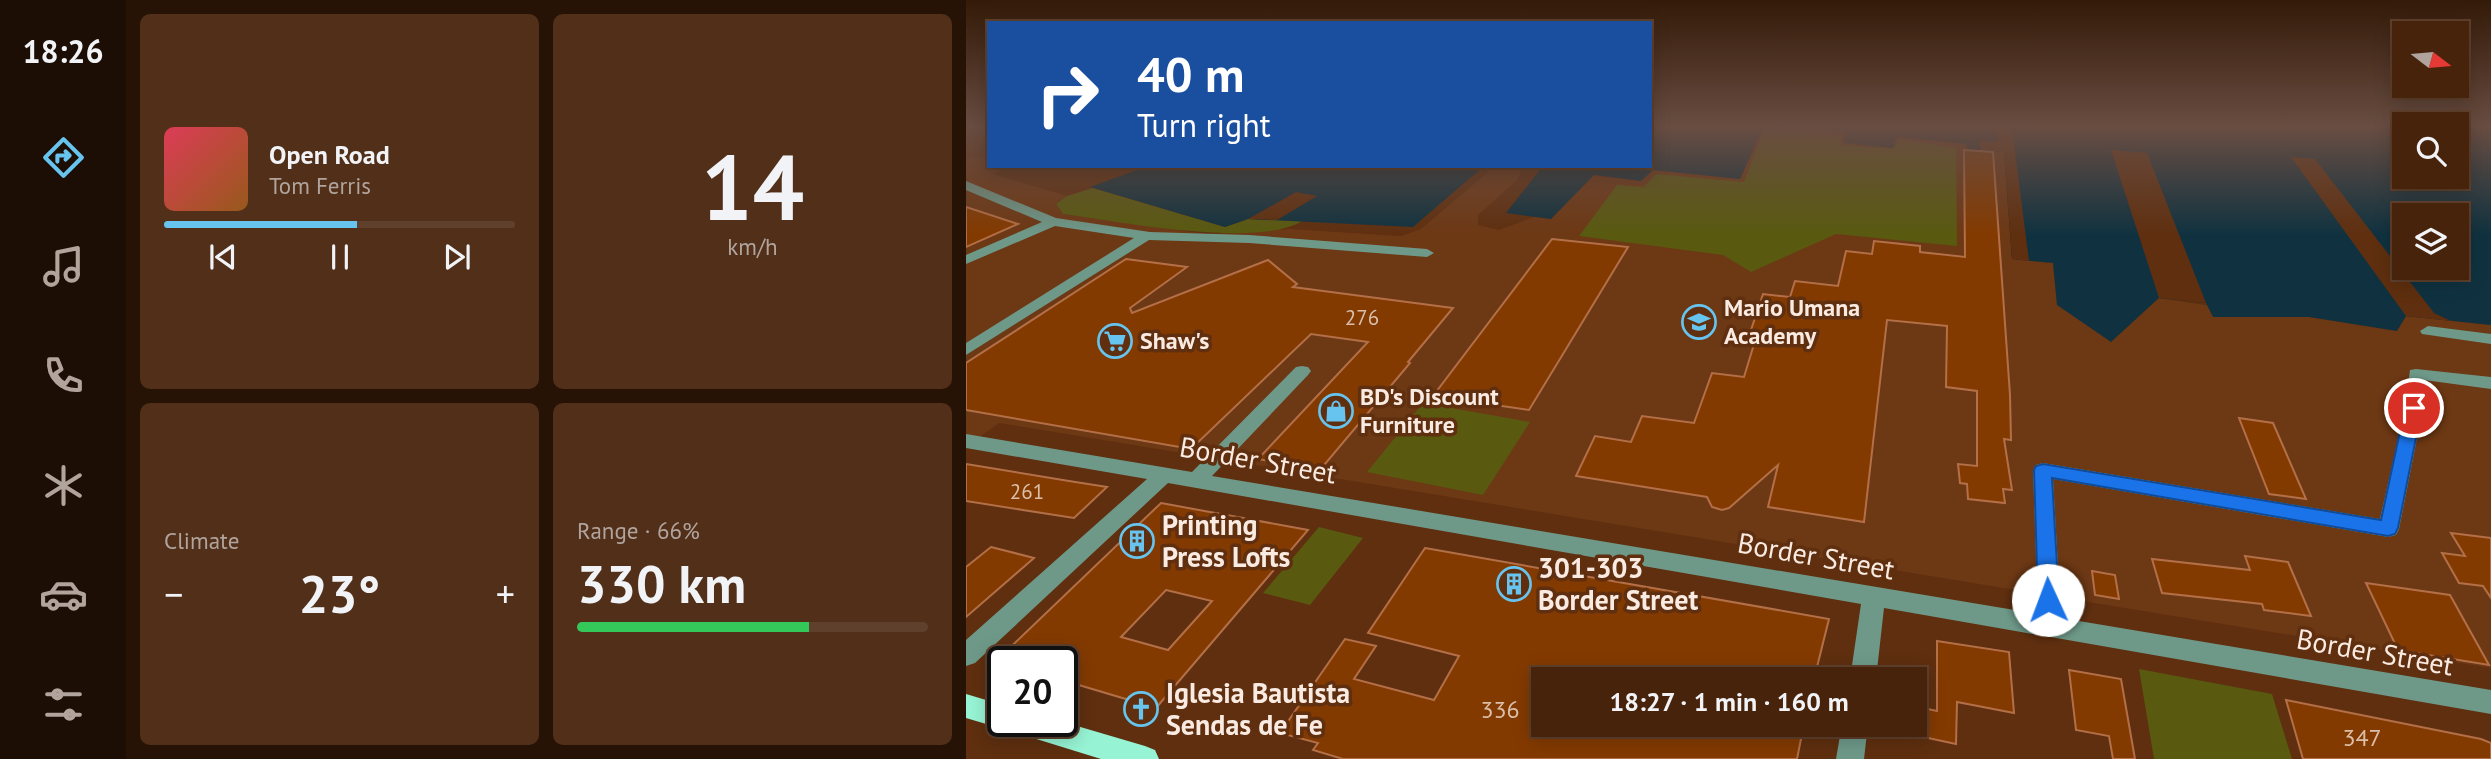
<!DOCTYPE html>
<meta charset="utf-8">
<style>
:root{--surface:#47230b;--page:#512f19;--text:#f1f3f6;--muted:#b0a49d;--line:#5f402c;--accent:#67c4ef}
body{margin:0;font-family:"PT Sans",sans-serif;background:var(--page);color:var(--text);height:100vh;display:flex;flex-direction:column;font-size:26px;white-space:nowrap}
*{box-sizing:border-box;margin:0}
p{font-size:23px;color:var(--muted)}
.icon{flex:none;width:38px;height:38px;fill:none;stroke:currentColor;stroke-width:2;stroke-linecap:round;stroke-linejoin:round}
.map{position:relative;flex:1;overflow:hidden}
.panel{display:flex;flex-direction:column;gap:14px;padding:14px;background:#271306;width:840px}
.panel>*{flex:none}
.hud{position:absolute;left:21px;top:21px;width:665px;height:147px;border-radius:0px;box-shadow:0 4px 18px #0003,0 0 0 2px var(--line);background:#1a4fa0;color:#fff;overflow:hidden}
.needle{width:46px;rotate:106deg}
.controls{position:absolute;left:1426px;top:21px;display:grid;gap:14px}
.controls a{display:grid;place-items:center;width:77px;height:77px;border-radius:0px;background:var(--surface);box-shadow:0 4px 18px #0003,0 0 0 2px var(--line);font-size:35px}
.speed{position:absolute;left:21px;top:646px;display:flex;gap:14px;font-size:35px;font-weight:700;text-align:center}
.speed>*{display:grid;place-content:center;width:91px;height:91px;border-radius:50%;background:var(--surface);box-shadow:0 4px 18px #0003,0 0 0 2px var(--line);line-height:1}
.speed .limit{border:4px solid #111;border-radius:10px;background:#fff;color:#111}
.pin{position:absolute;display:grid;place-items:center;width:60px;height:60px;color:#fff;margin:-30px;border:4px solid #fff;border-radius:50%;box-shadow:0 2px 7px #0007}
.me{position:absolute;width:77px;margin:-38px;rotate:358deg;stroke-linejoin:round;filter:drop-shadow(0 0 5px #0008)}
.turn{display:flex;align-items:center;gap:24px;height:147px;padding:0 35px;font-size:32px}
.turn .icon{width:91px;height:91px;stroke-width:2.5}
.turn b{display:block;font-size:49px;line-height:60px}
.big{font-size:52px;font-weight:800;line-height:1.1}
.panel .tile{flex:1;display:flex;flex-direction:column;justify-content:center;gap:10px;min-width:0;padding:0 24px;border-radius:10px;background:var(--page)}
.panel .dial{align-items:center;gap:0}
.dial b{font-size:91px;line-height:1}
.song{display:flex;align-items:center;gap:21px}
.cover{width:84px;height:84px;border-radius:10px;background:linear-gradient(135deg,hsl(350 70% 55%),hsl(30 70% 35%))}
.played{height:7px;border-radius:4px;background:linear-gradient(90deg,var(--accent) 55%,var(--line) 55%)}
.keys{display:flex;justify-content:space-around;direction:ltr}
.heat{display:flex;justify-content:space-between;align-items:center;font-size:38px;direction:ltr}
.charge{height:10px;border-radius:5px;background:linear-gradient(90deg,#34c759 66%,var(--line) 0)}
.panel .tiles{flex:1;display:grid;gap:14px;grid-template-columns:repeat(2,1fr)}
.trip{position:absolute;left:565px;top:667px;width:396px;height:70px;border-radius:0px;background:var(--surface);box-shadow:0 4px 18px #0003,0 0 0 2px var(--line);font-weight:800;line-height:70px;text-align:center}
main{display:flex;flex:1;min-height:0}
.menu{display:flex;flex-direction:column;width:126px;justify-content:space-around;align-items:center;background:#1c0e04;color:var(--muted)}
.menu .icon{width:49px;height:49px}
.menu .current{color:var(--accent)}
.menu b{font-size:32px;color:var(--text)}
.map>svg:first-child{display:block}
</style>
<main>
<nav class="menu">
<b>18:26</b>
<svg class="icon current" aria-label="directions" viewBox="0 0 24 24"><path d="M12 3l9 9-9 9-9-9zM9 14v-3h6M13 9l2 2-2 2"/></svg>
<svg class="icon" aria-label="music" viewBox="0 0 24 24"><path d="M9 18V5l10-2v13"/><circle cx="6" cy="18" r="3"/><circle cx="16" cy="16" r="3"/></svg>
<svg class="icon" aria-label="phone" viewBox="0 0 24 24"><path d="M5 4h4l2 5-3 2q2 4 5 5l2-3 5 2v4C11 20 4 13 5 4z"/></svg>
<svg class="icon" aria-label="climate" viewBox="0 0 24 24"><path d="M12 3v18M4 7l16 10M4 17L20 7"/></svg>
<svg class="icon" aria-label="car" viewBox="0 0 24 24"><path d="M5 17H2v-5l4-1 3-4h7l3 4 3 1v5h-3M9 17h6M6 11h13"/><circle cx="7" cy="17" r="2"/><circle cx="17" cy="17" r="2"/></svg>
<svg class="icon" aria-label="filters" viewBox="0 0 24 24"><path d="M4 7h16M4 17h16"/><circle cx="9" cy="7" r="2"/><circle cx="15" cy="17" r="2"/></svg>
</nav>
<section class="panel">
<div class="tiles">
<div class="tile">
<div class="song"><i class="cover"></i><div><b>Open Road</b><p>Tom Ferris</p></div></div>
<div class="played"></div>
<div class="keys"><svg class="icon" aria-label="previous" viewBox="0 0 24 24"><path d="M18 5L8 12l10 7zM5 5v14"/></svg><svg class="icon" aria-label="pause" viewBox="0 0 24 24"><path d="M8 5v14M16 5v14"/></svg><svg class="icon" aria-label="next" viewBox="0 0 24 24"><path d="M6 5l10 7-10 7zM19 5v14"/></svg></div>
</div>
<div class="tile dial"><b>14</b><p>km/h</p></div>
<div class="tile"><p>Climate</p>
<div class="heat"><a>−</a><b class="big">23°</b><a>+</a></div>
</div>
<div class="tile"><p>Range · 66%</p><b class="big">330 km</b><div class="charge"></div></div>
</div>
</section>
<div class="map">
<svg width="1525" height="759" viewBox="0 0 1525 759">
<rect width="100%" height="100%" fill="#5f2f0f"/>
<path fill="#6d3814" d="M 797,128 L 845,128 L 882,132 L 877,143 L 926,148 L 931,137 L 1000,144 L 1001,149 L 1038,152 L 1046,259 L 1087,263 L 1091,305 L 1193,298 L 1312,316 L 1343,317 L 1431,331 L 1440,316 L 1525,325 L 1525,668 L 33,423 L 0,447 L 0,157 L 23,158 L 23,166 L 45,166 L 27,174 L 101,196 L 90,204 L 97,214 L 241,234 L 323,229 L 435,236 L 455,229 L 529,166 L 558,166 L 550,181 L 512,215 L 512,225 L 533,230 L 568,217 L 585,219 L 627,175 L 675,181 L 687,170 L 774,179 Z"/>
<g fill="#595a10">
<path d="M 799,128 L 877,136 L 874,145 L 927,149 L 933,139 L 990,148 L 991,246 L 870,234 L 785,272 L 757,255 L 613,236 L 651,185 L 678,187 L 690,174 L 778,182 Z"/>
<path d="M 127,188 L 259,227 L 282,219 L 336,221 C 291,249 151,221 97,214 L 90,204 L 101,196 Z"/>
<path d="M 457,403 L 564,422 L 517,495 L 401,472 Z"/>
<path d="M 353,527 L 397,538 L 344,605 L 297,593 Z"/>
<path d="M 1173,669 L 1306,694 L 1326,759 L 1188,759 Z"/>
</g>
<g fill="#103240" fill-rule="evenodd">
<path d="M 684,128 L 797,128 L 774,179 L 687,170 L 675,181 L 628,175 L 585,219 L 540,213 L 577,166 L 684,166 Z"/>
<path d="M 845,128 L 1438,128 L 1438,177 L 1491,177 L 1491,128 L 1525,128 L 1525,325 L 1440,316 L 1431,331 L 1343,317 L 1247,317 L 1240,303 L 1193,298 L 1145,342 L 1091,305 L 1087,263 L 1046,259 L 1038,152 L 1001,149 L 1000,144 L 931,137 L 927,148 L 877,143 L 881,132 ZM 1438,215 L 1491,215 L 1491,268 L 1438,268 Z"/>
<path d="M 182,166 L 518,166 L 447,227 L 282,219 L 259,227 L 124,187 Z"/>
</g>
<g fill="#5f2f0f">
<path d="M 1031,128 L 1046,128 L 1063,261 L 1046,259 L 1038,152 L 1015,150 L 1013,141 L 1032,142 Z"/>
<path d="M 1145,150 L 1181,153 L 1240,303 L 1193,298 Z"/>
<path d="M 1325,157 L 1349,159 L 1468,313 L 1485,321 L 1440,316 Z"/>
<path d="M 330,192 L 351,196 L 311,220 L 282,219 Z"/>
</g>
<g fill="#833a00" stroke="#b36f47" stroke-width="2" fill-rule="evenodd">
<path d="M 998,150 L 1027,152 L 1044,395 L 1045,440 L 1038,439 L 1046,490 L 1037,489 L 1039,503 L 1002,499 L 1001,484 L 994,483 L 992,464 L 1011,466 L 1011,391 L 980,387 L 981,326 L 921,320 L 898,522 L 802,507 L 812,465 L 763,508 L 756,510 L 746,507 L 741,497 L 610,476 L 629,436 L 665,442 L 676,416 L 728,423 L 746,373 L 778,377 L 792,331 L 785,330 L 797,294 L 824,297 L 829,281 L 872,286 L 880,251 L 906,254 L 908,241 L 954,246 L 954,252 L 999,257 Z"/>
<path d="M 0,207 L 52,224 L 0,247 Z"/>
<path d="M 586,239 L 662,247 L 563,410 L 467,396 Z"/>
<path d="M 160,259 L 221,267 L 164,308 L 166,313 L 302,260 L 331,284 L 327,287 L 487,308 L 442,362 L 444,363 L 354,470 L 292,459 L 402,342 L 345,334 L 225,449 L 0,410 L 0,363 Z"/>
<path d="M 1273,418 L 1307,423 L 1340,499 L 1303,494 Z"/>
<path d="M 0,464 L 103,481 L 141,487 L 108,518 L 0,501 Z"/>
<path d="M 195,503 L 342,530 L 190,708 L 96,680 L 96,662 L 29,662 ZM 200,590 L 246,601 L 202,650 L 155,637 Z"/>
<path d="M 1485,533 L 1525,538 L 1525,598 L 1517,586 L 1493,583 L 1476,553 L 1499,556 Z"/>
<path d="M 25,547 L 68,558 L 0,617 L 0,567 Z"/>
<path d="M 459,548 L 863,619 L 848,679 L 578,679 L 578,724 L 838,724 L 831,759 L 377,759 L 347,750 L 352,743 L 314,733 L 379,639 L 410,646 L 388,679 L 468,700 L 493,656 L 402,633 Z"/>
<path d="M 1279,556 L 1322,562 L 1345,616 L 1298,610 L 1296,604 L 1196,593 L 1186,559 L 1284,570 Z"/>
<path d="M 1126,571 L 1149,575 L 1153,599 L 1129,595 Z"/>
<path d="M 1400,583 L 1484,595 L 1523,665 L 1432,650 Z"/>
<path d="M 971,641 L 1043,652 L 1048,713 L 991,702 L 990,744 L 948,735 L 948,706 L 971,711 Z"/>
<path d="M 1103,670 L 1155,679 L 1169,759 L 1147,759 L 1143,736 L 1110,730 Z"/>
<path d="M 1320,700 L 1515,739 L 1525,743 L 1525,759 L 1337,759 Z"/>
</g>
<g fill="none" stroke-linecap="round" stroke-linejoin="round">
<g fill="#6e9989" fill-rule="evenodd">
<path d="M 0,181 L 90,218 L 184,232 L 283,235 L 461,249 L 468,253 L 461,257 L 283,243 L 183,240 L 0,355 L 0,343 L 168,238 L 89,226 L 0,264 L 0,255 L 76,222 L 0,190 Z"/>
<path d="M 1462,326 L 1525,334 L 1525,344 L 1456,334 L 1454,331 Z"/>
<path d="M 336,366 L 342,367 L 345,371 L 342,375 L 246,476 L 1072,614 L 1067,470 L 1070,465 L 1077,463 L 1414,519 L 1439,408 L 1444,370 L 1450,369 L 1525,377 L 1525,389 L 1458,380 L 1457,408 L 1433,529 L 1430,535 L 1422,537 L 1087,479 L 1095,618 L 1525,690 L 1525,714 L 918,608 L 910,679 L 884,679 L 895,604 L 202,483 L 9,663 L 0,666 L 0,640 L 181,479 L 0,448 L 0,434 L 226,472 L 330,367 Z"/>
<path d="M 876,724 L 902,724 L 898,759 L 870,759 Z"/>
</g>
<path fill="#96f3d3" fill-rule="evenodd" d="M 0,694 L 37,705 L 37,721 L 94,721 L 179,746 L 189,750 L 193,759 L 135,759 L 51,733 L 41,728 L 37,729 L 0,718 Z"/>
</g>
<linearGradient id="sky" x2="0" y2="1"><stop stop-color="#341a08"/><stop offset="0.54" stop-color="#694d42"/><stop offset="1" stop-color="#694d42" stop-opacity="0"/></linearGradient>
<rect width="1525" height="235" fill="url(#sky)"/>
<path fill="#1a73e8" stroke="#114b97" stroke-width="2" d="M 1448,402 L 1456,408 L 1432,528 L 1429,534 L 1422,536 L 1086,478 L 1093,600 L 1090,606 L 1082,609 L 1075,606 L 1072,600 L 1068,470 L 1070,466 L 1077,464 L 1415,520 L 1439,408 Z"/>
<defs>
<g id="school-ring" transform="scale(1.75)"><circle r="9.5" fill="#5f2f0f" stroke="#67c4ef" stroke-width="1.5"/><path d="M0-5L7-2L0 1L-7-2ZM-4 1L0 2.5L4 1V4Q0 6-4 4Z" fill="#67c4ef"/></g>
<g id="supermarket-ring" transform="scale(1.75)"><circle r="9.5" fill="#5f2f0f" stroke="#67c4ef" stroke-width="1.5"/><path d="M-6-5.5h2.5l.6 2H6L4.5 2H-2.5L-4.4-4H-6ZM-1.5 3.2a1.3 1.3 0 1 0 .1 0ZM3 3.2a1.3 1.3 0 1 0 .1 0Z" fill="#67c4ef"/></g>
<g id="shop-ring" transform="scale(1.75)"><circle r="9.5" fill="#5f2f0f" stroke="#67c4ef" stroke-width="1.5"/><path d="M-5-2.5h2.3a2.7 3.5 0 0 1 5.4 0H5L5.5 6h-11ZM-1.5-2.5h3a1.5 2.3 0 0 0-3 0Z" fill="#67c4ef"/></g>
<g id="building-ring" transform="scale(1.75)"><circle r="9.5" fill="#5f2f0f" stroke="#67c4ef" stroke-width="1.5"/><path d="M-4-6H4V6H1V3H-1V6H-4ZM-2.5-4.3h1.7v1.8h-1.7ZM.8-4.3h1.7v1.8H.8ZM-2.5-1h1.7V.8h-1.7ZM.8-1h1.7V.8H.8Z" fill="#67c4ef"/></g>
<g id="church-ring" transform="scale(1.75)"><circle r="9.5" fill="#5f2f0f" stroke="#67c4ef" stroke-width="1.5"/><path d="M-1.2-6h2.4v3.5h3.3v2.4h-3.3V6h-2.4V-.1h-3.3v-2.4h3.3Z" fill="#67c4ef"/></g>
</defs>
<g fill-rule="evenodd">
<use href="#school-ring" x="733" y="322"/>
<use href="#supermarket-ring" x="149" y="341"/>
<use href="#shop-ring" x="370" y="411"/>
<use href="#building-ring" x="171" y="541"/>
<use href="#building-ring" x="548" y="584"/>
<use href="#church-ring" x="175" y="709"/>
</g>
<g text-anchor="middle" stroke-width="7" stroke-linejoin="round" paint-order="stroke">
<g font-size="21" fill="#dcbfaa">
<text x="396" y="325">276</text>
<text x="61" y="499">261</text>
</g>
<g font-size="24" font-weight="bold" fill="#faebe2" stroke="#5f2f0f" text-anchor="start">
<text x="758" y="316">Mario Umana<tspan x="758" dy="28">Academy</tspan></text>
<text x="174" y="349">Shaw's</text>
<text x="394" y="405">BD's Discount<tspan x="394" dy="28">Furniture</tspan></text>
</g>
<g font-size="24" fill="#dcbfaa">
<text x="534" y="718">336</text>
<text x="1396" y="746">347</text>
</g>
<g font-size="28" fill="#faebe2" stroke="#5f2f0f">
<text transform="translate(292 460) rotate(10)" y="10">Border Street</text>
<text transform="translate(850 556) rotate(10)" y="10">Border Street</text>
<text transform="translate(1409 652) rotate(10)" y="10">Border Street</text>
</g>
<g font-size="28" font-weight="bold" fill="#faebe2" stroke="#5f2f0f" text-anchor="start">
<text x="196" y="535">Printing<tspan x="196" dy="32">Press Lofts</tspan></text>
<text x="572" y="578">301-303<tspan x="572" dy="32">Border Street</tspan></text>
<text x="200" y="703">Iglesia Bautista<tspan x="200" dy="32">Sendas de Fe</tspan></text>
</g>
</g>
</svg>
<div class="controls">
<a><svg class="needle" viewBox="-14 -14 28 28"><path d="M0-13l5 13h-10z" fill="#e53935"/><path d="M0 13l5-13h-10z" fill="#b0a49d"/></svg></a>
<a><svg class="icon" aria-label="search" viewBox="0 0 24 24"><circle cx="10" cy="10" r="6"/><path d="M15 15l6 6"/></svg></a>
<a><svg class="icon" aria-label="layers" viewBox="0 0 24 24"><path d="M12 4l9 5-9 5-9-5zM3 14l9 5 9-5"/></svg></a>
</div>
<div class="speed"><div class="limit">20</div></div>
<div class="pin" style="left:1448px;top:408px;background:#d93025"><svg class="icon" aria-label="arrive" viewBox="0 0 24 24"><path d="M6 21V4h12l-3 4 3 4H6"/></svg></div>
<svg class="me" style="left:1082px;top:600px" viewBox="-20 -20 40 40"><circle r="19" fill="#fff"/><path d="M0-13L10 11 0 6-10 11z" fill="#1a73e8"/></svg>
<div class="trip">18:27 · 1 min · 160 m</div>
<div class="hud">
<div class="turn"><svg class="icon" aria-label="right" viewBox="0 0 24 24"><path d="M7 20v-9h11M14 6l5 5-5 5"/></svg><div><b>40 m</b>Turn right</div></div>
</div>
</div>
</main>
